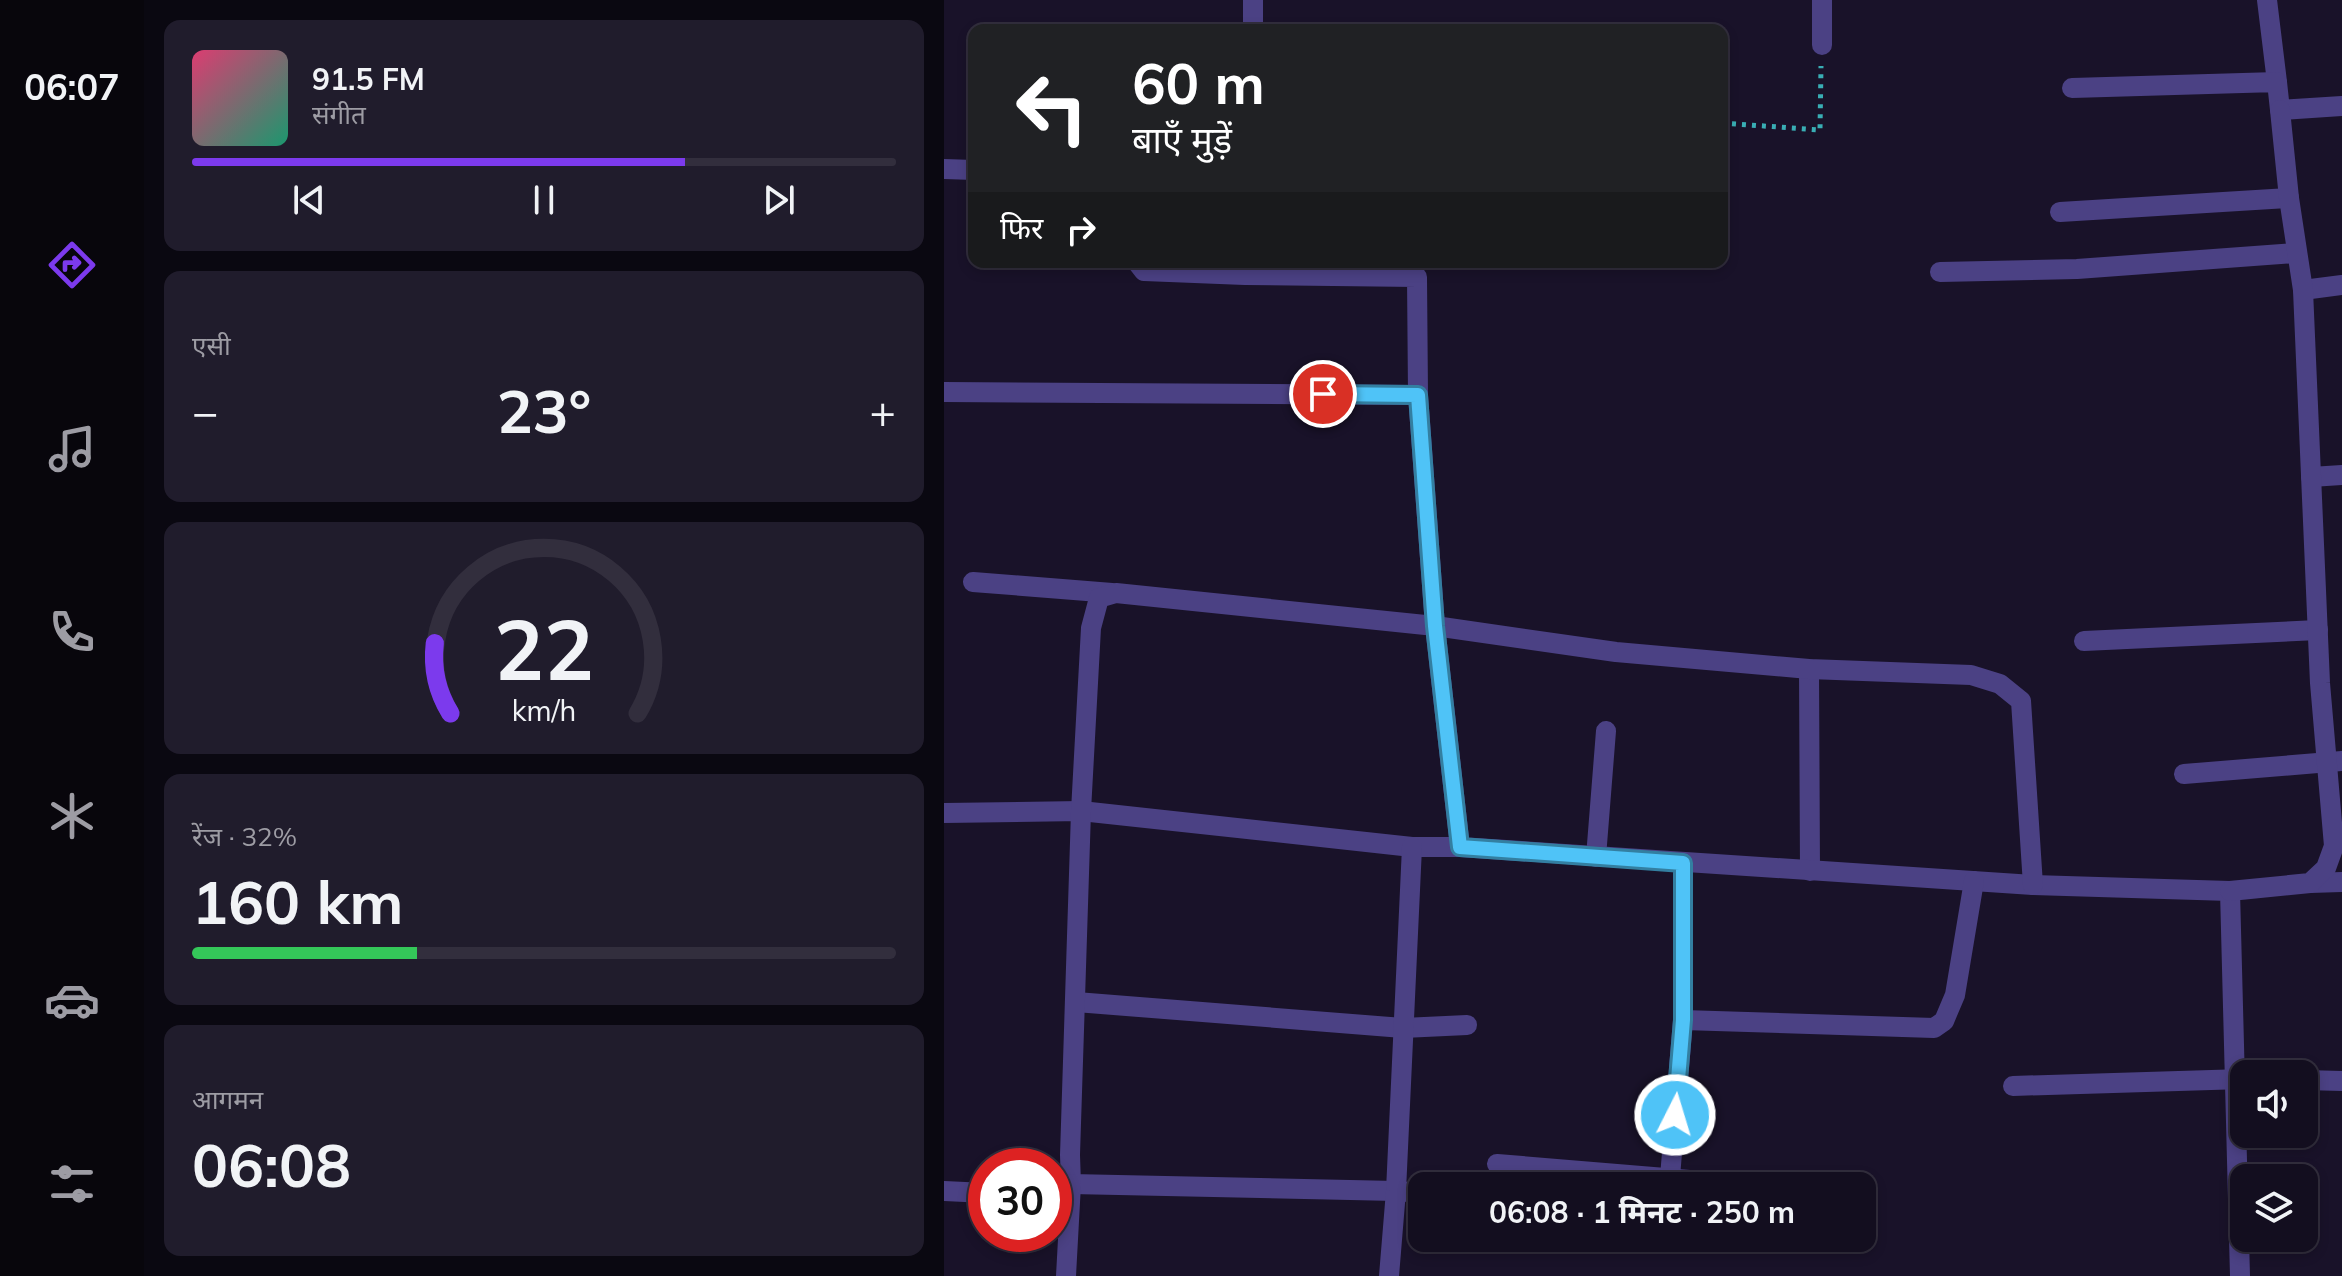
<!DOCTYPE html>
<html lang="hi">
<meta charset="utf-8">
<style>
:root{--surface:#130e1f;--page:#201c2c;--text:#f1f3f6;--muted:#9d9ca4;--line:#322e3d;--accent:#7c3aed}
body{margin:0;font-family:Mulish,"Noto Sans Devanagari",sans-serif;background:var(--page);color:var(--text);height:100vh;display:flex;flex-direction:column;font-size:30px;white-space:nowrap}
*{box-sizing:border-box;margin:0}
p{font-size:26px;color:var(--muted)}
.icon{flex:none;width:44px;height:44px;fill:none;stroke:currentColor;stroke-width:2;stroke-linecap:round;stroke-linejoin:round}
.map{position:relative;flex:1;overflow:hidden}
.side{display:flex;flex-direction:column;gap:20px;padding:20px;background:#0a0811;width:800px}
.side>*{flex:none}
.guide{position:absolute;left:24px;top:24px;width:760px;height:244px;border-radius:16px;box-shadow:0 4px 12px #0003,0 0 0 2px var(--line);background:#202124;color:#fff;overflow:hidden}
.controls{position:absolute;left:1286px;top:1060px;display:grid;gap:16px}
.controls a{display:grid;place-items:center;width:88px;height:88px;border-radius:16px;background:var(--surface);box-shadow:0 4px 12px #0003,0 0 0 2px var(--line);font-size:40px}
.speed{position:absolute;left:24px;top:1148px;display:flex;gap:16px;font-size:40px;font-weight:700;text-align:center}
.speed>*{display:grid;place-content:center;width:104px;height:104px;border-radius:50%;background:var(--surface);box-shadow:0 4px 12px #0003,0 0 0 2px var(--line);line-height:1}
.speed .limit{border:12px solid #d22;background:#fff;color:#111}
.pin{position:absolute;display:grid;place-items:center;width:68px;height:68px;color:#fff;margin:-34px;border:4px solid #fff;border-radius:50%;box-shadow:0 2px 8px #0007}
.me{position:absolute;width:88px;margin:-44px;rotate:5deg;stroke-linejoin:round;filter:drop-shadow(0 0 6px #0008)}
.turn{display:flex;align-items:center;gap:28px;height:168px;padding:0 32px;font-size:36px}
.turn .icon{width:104px;height:104px;stroke-width:2.5}
.turn b{display:block;font-size:56px;line-height:68px}
.then{display:flex;align-items:center;height:76px;padding:0 32px;background:#0003;gap:16px;font-size:30px}
.big{font-size:60px;font-weight:700;line-height:1.1}
.side .widget{flex:1;display:flex;flex-direction:column;justify-content:center;gap:12px;min-width:0;padding:0 28px;border-radius:16px;background:var(--page)}
.side .dial{align-items:center;gap:0}
.dial svg{height:208px;overflow:visible;fill:none;stroke:var(--line);stroke-width:7;stroke-linecap:round;text-anchor:middle}
.dial text{fill:var(--text);stroke:none}
.song{display:flex;align-items:center;gap:24px}
.cover{width:96px;height:96px;border-radius:12px;background:linear-gradient(135deg,hsl(340 70% 55%),hsl(160 70% 35%))}
.played{height:8px;border-radius:4px;background:linear-gradient(90deg,var(--accent) 70%,var(--line) 70%)}
.keys{display:flex;justify-content:space-around;direction:ltr}
.heat{display:flex;justify-content:space-between;align-items:center;font-size:44px;direction:ltr}
.charge{height:12px;border-radius:6px;background:linear-gradient(90deg,#34c759 32%,var(--line) 0)}
.trip{position:absolute;left:464px;top:1172px;width:468px;height:80px;border-radius:16px;background:var(--surface);box-shadow:0 4px 12px #0003,0 0 0 2px var(--line);font-weight:700;line-height:80px;text-align:center}
main{display:flex;flex:1;min-height:0}
.dock{display:flex;flex-direction:column;width:144px;justify-content:space-around;align-items:center;background:#08060c;color:var(--muted)}
.dock .icon{width:56px;height:56px}
.dock .selected{color:var(--accent)}
.dock b{font-size:36px;color:var(--text)}
.map>svg:first-child{display:block}
</style>
<main>
<nav class="dock">
<b>06:07</b>
<svg class="icon selected" aria-label="directions" viewBox="0 0 24 24"><path d="M12 3l9 9-9 9-9-9zM9 14v-3h6M13 9l2 2-2 2"/></svg>
<svg class="icon" aria-label="music" viewBox="0 0 24 24"><path d="M9 18V5l10-2v13"/><circle cx="6" cy="18" r="3"/><circle cx="16" cy="16" r="3"/></svg>
<svg class="icon" aria-label="phone" viewBox="0 0 24 24"><path d="M5 4h4l2 5-3 2q2 4 5 5l2-3 5 2v4C11 20 4 13 5 4z"/></svg>
<svg class="icon" aria-label="climate" viewBox="0 0 24 24"><path d="M12 3v18M4 7l16 10M4 17L20 7"/></svg>
<svg class="icon" aria-label="car" viewBox="0 0 24 24"><path d="M5 17H2v-5l4-1 3-4h7l3 4 3 1v5h-3M9 17h6M6 11h13"/><circle cx="7" cy="17" r="2"/><circle cx="17" cy="17" r="2"/></svg>
<svg class="icon" aria-label="filters" viewBox="0 0 24 24"><path d="M4 7h16M4 17h16"/><circle cx="9" cy="7" r="2"/><circle cx="15" cy="17" r="2"/></svg>
</nav>
<section class="side">
<div class="widget">
<div class="song"><i class="cover"></i><div><b>91.5 FM</b><p>संगीत</p></div></div>
<div class="played"></div>
<div class="keys"><svg class="icon" aria-label="previous" viewBox="0 0 24 24"><path d="M18 5L8 12l10 7zM5 5v14"/></svg><svg class="icon" aria-label="pause" viewBox="0 0 24 24"><path d="M8 5v14M16 5v14"/></svg><svg class="icon" aria-label="next" viewBox="0 0 24 24"><path d="M6 5l10 7-10 7zM19 5v14"/></svg></div>
</div>
<div class="widget"><p>एसी</p>
<div class="heat"><a>−</a><b class="big">23°</b><a>+</a></div>
</div>
<div class="widget dial"><svg viewBox="0 0 100 80">
<path d="M14 69A42 42 0 1 1 86 69"/>
<path d="M14 69A42 42 0 0 1 8 42" stroke="#7c3aed"/>
<text x="50" y="56" font-size="32" font-weight="700">22</text>
<text x="50" y="72" font-size="11">km/h</text>
</svg></div>
<div class="widget"><p>रेंज · 32%</p><b class="big">160 km</b><div class="charge"></div></div>
<div class="widget"><p>आगमन</p><b class="big">06:08</b></div>
</section>
<div class="map">
<svg width="1398" height="1276" viewBox="0 0 1398 1276">
<rect width="100%" height="100%" fill="#191229"/>
<g fill="none" stroke-linecap="round" stroke-linejoin="round">
<path stroke="#39aeb4" stroke-width="5" stroke-dasharray="4 6" stroke-linecap="butt" d="M 778,123 L 876,130 L 877,66"/>
<g stroke="#4b4184" stroke-width="20">
<path d="M 309,0 L 309,30"/>
<path d="M 1323,0 L 1333,82"/>
<path d="M 878,45 L 878,0"/>
<path d="M 1128,88 L 1333,82 L 1336,110 L 1398,106"/>
<path d="M 0,169 L 30,170"/>
<path d="M 1116,212 L 1345,198"/>
<path d="M 193,262 L 200,271 L 301,275 L 473,277 L 474,395 L 491,626 L 516,847"/>
<path d="M 996,272 L 1133,269 L 1352,253"/>
<path d="M 1359,290 L 1398,285"/>
<path d="M 0,392 L 474,395"/>
<path d="M 1367,477 L 1398,475"/>
<path d="M 29,582 L 168,593"/>
<path d="M 1140,641 L 1374,630"/>
<path d="M 865,669 L 866,871"/>
<path d="M 1240,774 L 1398,761"/>
<path d="M 0,813 L 137,811 L 468,847 L 516,847 L 1089,885 L 1286,891 L 1296,1276"/>
<path d="M 652,857 L 662,731"/>
<path d="M 1366,883 L 1398,882"/>
<path d="M 1286,891 L 1366,883 L 1382,868 L 1390,846 L 1376,683 L 1359,290 L 1345,198 L 1336,110"/>
<path d="M 132,1002 L 459,1028 L 523,1025"/>
<path d="M 739,1020 L 990,1028 L 1000,1021 L 1011,995 L 1030,881"/>
<path d="M 1360,1080 L 1398,1081"/>
<path d="M 1069,1086 L 1300,1079"/>
<path d="M 553,1164 L 818,1186"/>
<path d="M 726,1177 L 739,1020 L 739,863"/>
<path d="M 0,1191 L 42,1193"/>
<path d="M 478,1193 L 452,1191 L 127,1184 L 126,1155 L 137,811 L 147,628 L 155,598 L 172,593 L 491,626 L 672,652 L 865,669 L 1027,675 L 1056,684 L 1077,701 L 1089,885"/>
<path d="M 122,1276 L 127,1184"/>
<path d="M 445,1276 L 452,1191 L 468,847"/>
</g>
</g>
<g fill="none" stroke-linecap="round" stroke-linejoin="round">
<g stroke="#337fa1" stroke-width="20">
<path id="route" d="M 379,394 L 474,395 L 491,626 L 516,847 L 739,863 L 739,1020 L 731,1115"/>
</g>
<use href="#route" stroke="#4fc3f7" stroke-width="14"/>
</g>
</svg>
<div class="controls">
<a><svg class="icon" aria-label="sound" viewBox="0 0 24 24"><path d="M4 9h4l5-4v14l-5-4H4zM17 9q2 3 0 6"/></svg></a>
<a><svg class="icon" aria-label="layers" viewBox="0 0 24 24"><path d="M12 4l9 5-9 5-9-5zM3 14l9 5 9-5"/></svg></a>
</div>
<div class="speed"><div class="limit">30</div></div>
<div class="pin" style="left:379px;top:394px;background:#d93025"><svg class="icon" aria-label="arrive" viewBox="0 0 24 24"><path d="M6 21V4h12l-3 4 3 4H6"/></svg></div>
<svg class="me" style="left:731px;top:1115px" viewBox="-20 -20 40 40"><circle r="17" fill="#4fc3f7" stroke="#fff" stroke-width="3"/><path d="M0-11L8 9 0 5-8 9z" fill="#fff"/></svg>
<div class="trip">06:08 · 1 मिनट · 250 m</div>
<div class="guide">
<div class="turn"><svg class="icon" aria-label="left" viewBox="0 0 24 24"><path d="M17 20v-9H6M10 6l-5 5 5 5"/></svg><div><b>60 m</b>बाएँ मुड़ें</div></div>
<div class="then">फिर<svg class="icon" aria-label="right" viewBox="0 0 24 24"><path d="M7 20v-9h11M14 6l5 5-5 5"/></svg></div>
</div>
</div>
</main>
